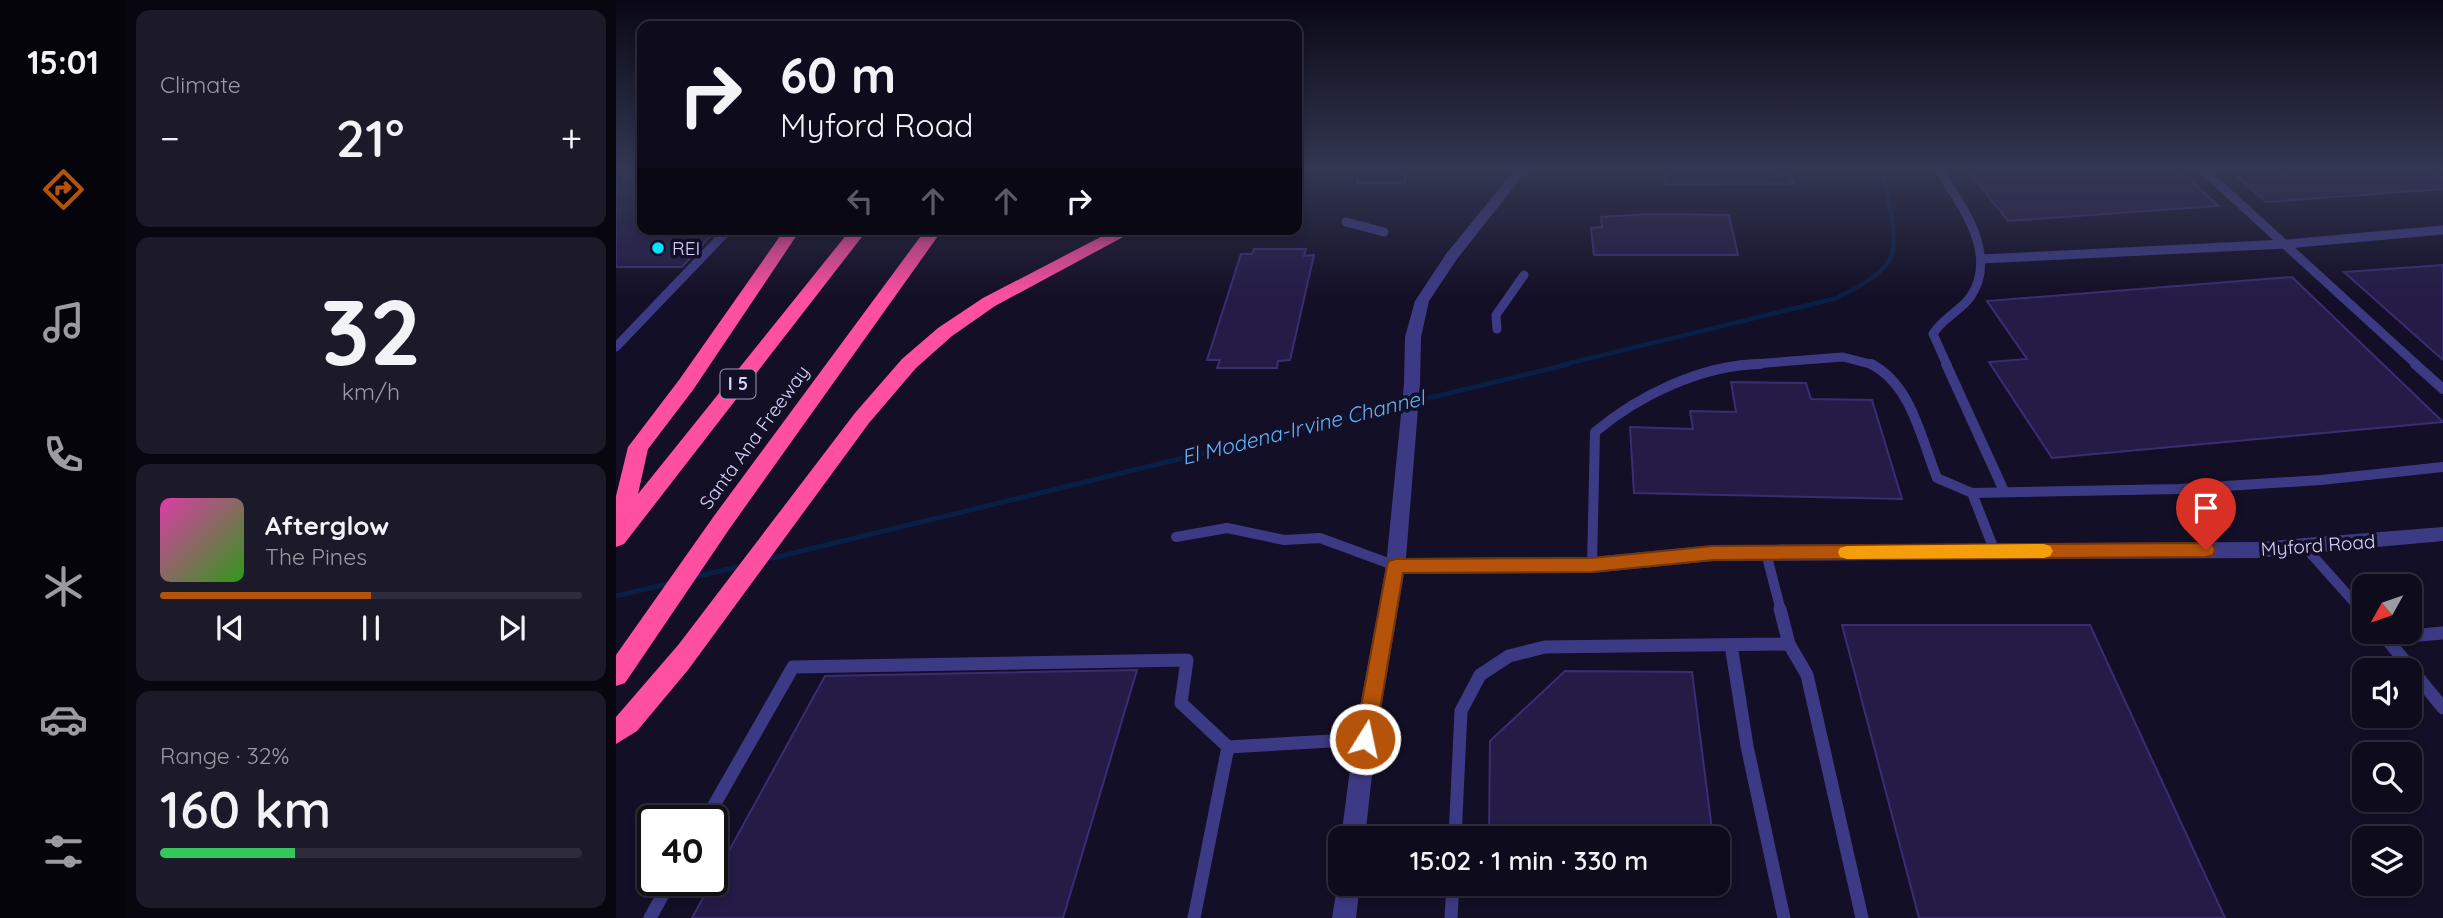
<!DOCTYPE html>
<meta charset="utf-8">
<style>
:root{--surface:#0e0b1c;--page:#1c1929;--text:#f1f3f6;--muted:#9b9ba3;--line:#2e2b3b;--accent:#b45309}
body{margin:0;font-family:Quicksand,sans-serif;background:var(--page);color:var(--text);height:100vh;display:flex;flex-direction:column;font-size:26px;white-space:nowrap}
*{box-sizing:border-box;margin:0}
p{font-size:23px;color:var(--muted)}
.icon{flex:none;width:38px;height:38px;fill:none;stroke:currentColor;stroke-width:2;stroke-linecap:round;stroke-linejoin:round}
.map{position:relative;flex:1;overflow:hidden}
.drawer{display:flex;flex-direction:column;gap:10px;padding:10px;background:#08060f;width:490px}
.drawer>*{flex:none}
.hud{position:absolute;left:21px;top:21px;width:665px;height:214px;border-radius:14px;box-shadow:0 4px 10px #0003,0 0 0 2px var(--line);background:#0e0b1c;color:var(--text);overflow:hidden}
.needle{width:46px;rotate:230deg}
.fabs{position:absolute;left:1736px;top:574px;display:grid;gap:14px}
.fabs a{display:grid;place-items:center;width:70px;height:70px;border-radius:14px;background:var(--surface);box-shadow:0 4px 10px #0003,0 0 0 2px var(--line);font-size:35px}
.speed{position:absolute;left:21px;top:805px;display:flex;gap:14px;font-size:35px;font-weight:700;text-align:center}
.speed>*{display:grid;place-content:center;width:91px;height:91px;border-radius:50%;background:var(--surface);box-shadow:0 4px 10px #0003,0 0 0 2px var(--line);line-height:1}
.speed .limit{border:4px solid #111;border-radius:10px;background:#fff;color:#111}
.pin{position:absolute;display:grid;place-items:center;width:60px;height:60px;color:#fff;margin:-72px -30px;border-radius:50% 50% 50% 0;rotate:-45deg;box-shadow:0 0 7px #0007}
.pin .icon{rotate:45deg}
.me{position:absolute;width:77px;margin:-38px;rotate:10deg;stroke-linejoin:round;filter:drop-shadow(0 0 5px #0008)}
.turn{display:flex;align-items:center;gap:24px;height:147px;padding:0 28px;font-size:32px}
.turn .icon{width:91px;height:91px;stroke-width:2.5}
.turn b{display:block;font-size:49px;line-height:60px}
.lanes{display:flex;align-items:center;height:66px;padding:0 28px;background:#0003;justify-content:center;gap:35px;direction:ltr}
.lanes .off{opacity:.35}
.big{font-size:52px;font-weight:600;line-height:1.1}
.drawer .tile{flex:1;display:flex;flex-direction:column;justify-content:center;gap:10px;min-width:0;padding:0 24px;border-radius:14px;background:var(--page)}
.drawer .dial{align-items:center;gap:0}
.dial b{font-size:91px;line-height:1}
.song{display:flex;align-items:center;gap:21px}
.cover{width:84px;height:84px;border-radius:10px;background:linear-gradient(135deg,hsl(320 70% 55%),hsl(110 70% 35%))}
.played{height:7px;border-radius:4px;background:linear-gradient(90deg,var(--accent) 50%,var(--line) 50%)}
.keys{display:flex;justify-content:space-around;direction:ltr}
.heat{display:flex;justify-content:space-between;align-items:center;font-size:38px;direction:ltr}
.charge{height:10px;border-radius:5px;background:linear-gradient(90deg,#34c759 32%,var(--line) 0)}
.trip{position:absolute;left:712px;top:826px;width:402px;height:70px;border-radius:14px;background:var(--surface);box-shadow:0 4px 10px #0003,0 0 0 2px var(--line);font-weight:600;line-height:70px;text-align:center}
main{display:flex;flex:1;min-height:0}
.menu{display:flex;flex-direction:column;width:126px;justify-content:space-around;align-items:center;background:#06040b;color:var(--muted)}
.menu .icon{width:49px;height:49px}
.menu .on{color:var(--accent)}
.menu b{font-size:32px;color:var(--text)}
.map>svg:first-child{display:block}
</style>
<main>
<nav class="menu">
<b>15:01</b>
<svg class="icon on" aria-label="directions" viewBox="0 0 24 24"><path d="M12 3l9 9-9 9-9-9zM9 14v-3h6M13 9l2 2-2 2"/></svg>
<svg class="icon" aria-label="music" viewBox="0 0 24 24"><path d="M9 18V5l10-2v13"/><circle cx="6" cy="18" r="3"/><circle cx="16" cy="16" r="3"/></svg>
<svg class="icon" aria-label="phone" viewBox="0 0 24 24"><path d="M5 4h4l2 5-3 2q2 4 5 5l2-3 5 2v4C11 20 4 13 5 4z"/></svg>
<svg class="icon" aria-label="climate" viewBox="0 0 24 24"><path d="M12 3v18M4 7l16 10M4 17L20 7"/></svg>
<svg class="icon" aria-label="car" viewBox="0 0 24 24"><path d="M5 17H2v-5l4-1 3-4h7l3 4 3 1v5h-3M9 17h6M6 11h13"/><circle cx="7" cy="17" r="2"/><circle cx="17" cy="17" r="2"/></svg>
<svg class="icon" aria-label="filters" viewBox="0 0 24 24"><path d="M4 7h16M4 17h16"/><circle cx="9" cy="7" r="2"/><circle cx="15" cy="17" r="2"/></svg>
</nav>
<section class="drawer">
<div class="tile"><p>Climate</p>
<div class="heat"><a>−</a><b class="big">21°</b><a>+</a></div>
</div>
<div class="tile dial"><b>32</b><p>km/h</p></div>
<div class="tile">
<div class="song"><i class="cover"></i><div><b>Afterglow</b><p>The Pines</p></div></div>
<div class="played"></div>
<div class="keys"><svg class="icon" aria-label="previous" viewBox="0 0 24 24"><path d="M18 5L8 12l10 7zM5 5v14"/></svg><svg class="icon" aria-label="pause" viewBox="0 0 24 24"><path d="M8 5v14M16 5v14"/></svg><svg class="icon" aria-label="next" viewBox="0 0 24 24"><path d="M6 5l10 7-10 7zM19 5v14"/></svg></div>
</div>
<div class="tile"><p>Range · 32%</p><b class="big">160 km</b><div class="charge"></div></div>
</section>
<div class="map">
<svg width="1827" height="918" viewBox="0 0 1827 918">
<rect width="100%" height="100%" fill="#130f26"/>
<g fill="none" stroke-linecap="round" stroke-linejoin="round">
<path stroke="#0a1f44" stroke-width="4.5" d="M 946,365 L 1221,298 C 1238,288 1264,278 1274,259 C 1285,239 1269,191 1265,168"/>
<g stroke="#0a1f44" stroke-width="5">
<path d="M 149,560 L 953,364"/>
<path d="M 74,578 L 126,566"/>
<path d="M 0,596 L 55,583"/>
</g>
</g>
<g fill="#241b47" stroke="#3b2d73" stroke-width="2">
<path d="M 0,168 L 26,168 L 26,229 L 101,229 L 66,267 L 0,267 Z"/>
<path d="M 744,168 L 791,168 L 789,183 L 741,183 Z"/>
<path d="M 1047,168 L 1172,168 L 1177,184 L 1050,185 Z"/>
<path d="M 1350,168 L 1562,168 L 1602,206 L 1392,221 Z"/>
<path d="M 1612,168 L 1813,168 L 1827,178 L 1827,189 L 1650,202 Z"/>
<path d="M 1033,214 L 1113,215 L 1122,255 L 978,255 L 975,228 L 986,227 L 985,217 Z"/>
<path d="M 638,249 L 690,249 L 688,256 L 698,255 L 674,360 L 662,361 L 661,368 L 601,368 L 604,360 L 591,360 L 625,254 L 636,254 Z"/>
<path d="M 1827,265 L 1827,360 L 1728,272 Z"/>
<path d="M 1676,277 L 1827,422 L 1436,458 L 1373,362 L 1411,359 L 1371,301 Z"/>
<path d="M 1115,382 L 1190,383 L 1195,399 L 1256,400 L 1286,499 L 1018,493 L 1014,427 L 1077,429 L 1074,411 L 1120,412 Z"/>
<path d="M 1226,625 L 1474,625 L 1609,918 L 1303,918 Z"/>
<path d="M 521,670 L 447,918 L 76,918 L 209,676 Z"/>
<path d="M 949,671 L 1076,672 L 1097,838 L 873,838 L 874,741 Z"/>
</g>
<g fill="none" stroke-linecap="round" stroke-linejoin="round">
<g stroke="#3d3a85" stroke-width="9">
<path d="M 1322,168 C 1344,204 1383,253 1355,296 C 1345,311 1326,318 1317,334 L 1331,365"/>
<path d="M 1585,168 L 1801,365"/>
<path d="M 730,222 L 768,232"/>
<path d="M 1365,259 L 1669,244 L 1827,230"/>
<path d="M 881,329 L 880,315 L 908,275"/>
<path d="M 0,347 L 113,229"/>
<path d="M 1125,365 L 1227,357 L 1258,365"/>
</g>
<g stroke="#3d3a85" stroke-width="10">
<path d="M 1255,364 C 1296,385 1305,439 1321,478 L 1356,493 L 1563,489 L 1705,480 L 1827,467"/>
<path d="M 1330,364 L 1388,491"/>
<path d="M 1799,364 L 1827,389"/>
<path d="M 1356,493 L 1379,552"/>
<path d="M 560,537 L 611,528 L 668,540 L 704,538 L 780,566"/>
<path d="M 1688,546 L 1746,611"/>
<path d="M 1150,553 L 1165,611"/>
<path d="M 976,565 L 979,432 C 1023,395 1086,365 1144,364"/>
</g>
<g stroke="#3d3a85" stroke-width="13">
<path d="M 1745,609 L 1748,613"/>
<path d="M 1827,633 L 1770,638 L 1827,708"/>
<path d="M 1173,644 L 1191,675 L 1246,918"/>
<path d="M 1115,645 L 1131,746 L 1168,918"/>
<path d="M 612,747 L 749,739"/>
<path d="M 89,821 L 177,667 L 571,660 L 565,703 L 612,747 L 578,918"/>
<path d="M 839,838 L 845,711 L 864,675 L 893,656 L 929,647 L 1173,644 L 1164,609"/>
<path d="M 34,918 L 55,880"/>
<path d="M 835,918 L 837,884"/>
</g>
<g fill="#3d3a85" fill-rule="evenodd">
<path d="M 900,168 L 913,168 L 841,259 L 813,301 L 805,337 L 804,384 L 790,558 L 976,557 L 1097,545 L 1640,542 L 1827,527 L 1827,541 L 1640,558 L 1097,561 L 976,573 L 788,574 L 760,739 L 749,838 L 725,838 L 738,739 L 770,566 L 788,384 L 789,337 L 799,301 L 830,254 Z"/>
<path d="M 723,875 L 724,884 L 744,884 L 740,918 L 716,918 Z"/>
</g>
<g fill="#ff4fa3" fill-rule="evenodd">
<path d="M 169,229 L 185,229 L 77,390 L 32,449 L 22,494 L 235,229 L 252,229 L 8,544 L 0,547 L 0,496 L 12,447 L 63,380 Z"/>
<path d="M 310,229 L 327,229 L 114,528 L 9,683 L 0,686 L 0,655 L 98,516 Z"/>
<path d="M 500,229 L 522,229 L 379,306 L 336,336 L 300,368 L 253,423 L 72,670 L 21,731 L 0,744 L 0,717 L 63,644 L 239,413 L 286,359 L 322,328 L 367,298 Z"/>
</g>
</g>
<linearGradient id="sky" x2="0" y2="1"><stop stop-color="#0a0815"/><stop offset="0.57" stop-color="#333752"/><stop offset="1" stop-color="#333752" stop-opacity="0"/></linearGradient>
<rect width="1827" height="297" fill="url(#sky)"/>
<path fill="#b45309" stroke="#753606" stroke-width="2" d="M 1590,543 L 1597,545 L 1599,550 L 1597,555 L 1590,557 L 1097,560 L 976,572 L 787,573 L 759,739 L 756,746 L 749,749 L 742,746 L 739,739 L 771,566 L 773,561 L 780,559 L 976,558 L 1097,546 Z"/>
<path fill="#f59e0b" d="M 1428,544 L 1434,546 L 1437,551 L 1434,556 L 1428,558 L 1231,559 L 1224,557 L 1222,552 L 1224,548 L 1231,546 Z"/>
<circle fill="#00e5ff" stroke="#130f26" stroke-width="2.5" cx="42" cy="248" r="7"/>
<g text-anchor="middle" stroke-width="7" stroke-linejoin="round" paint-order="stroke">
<rect fill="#130f26" stroke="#9e99be" stroke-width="2" x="104.5" y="369.5" width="35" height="29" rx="5"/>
<g font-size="18" font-weight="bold" fill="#d9d4ff">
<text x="122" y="390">I 5</text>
</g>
<g font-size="19" fill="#d9d4ff" stroke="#130f26" text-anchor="start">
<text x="56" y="255">REI</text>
</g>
<g font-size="19" fill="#d9d4ff" stroke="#130f26">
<text transform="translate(138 437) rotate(-54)" y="7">Santa Ana Freeway</text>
<text transform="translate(1702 545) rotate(-4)" y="7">Myford Road</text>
</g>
<g font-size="21" font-style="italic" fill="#62b6ff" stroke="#130f26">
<text transform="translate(687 428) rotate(-14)" y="7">El Modena-Irvine Channel</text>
</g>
</g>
</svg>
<div class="fabs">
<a><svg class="needle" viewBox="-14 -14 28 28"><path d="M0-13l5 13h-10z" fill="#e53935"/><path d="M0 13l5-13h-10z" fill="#9b9ba3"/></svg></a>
<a><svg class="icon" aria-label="sound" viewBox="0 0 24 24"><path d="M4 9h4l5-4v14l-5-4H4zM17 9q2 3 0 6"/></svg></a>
<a><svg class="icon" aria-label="search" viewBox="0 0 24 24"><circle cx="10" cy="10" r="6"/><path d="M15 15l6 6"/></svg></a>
<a><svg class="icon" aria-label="layers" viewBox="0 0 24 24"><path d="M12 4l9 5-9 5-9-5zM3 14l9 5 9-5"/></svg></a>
</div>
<div class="speed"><div class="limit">40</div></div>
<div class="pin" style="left:1590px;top:550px;background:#d93025"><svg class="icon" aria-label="arrive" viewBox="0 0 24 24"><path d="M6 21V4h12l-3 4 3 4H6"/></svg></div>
<svg class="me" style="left:749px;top:739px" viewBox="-20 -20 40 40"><circle r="17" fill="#b45309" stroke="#fff" stroke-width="3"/><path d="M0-11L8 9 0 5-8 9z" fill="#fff"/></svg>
<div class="trip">15:02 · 1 min · 330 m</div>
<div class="hud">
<div class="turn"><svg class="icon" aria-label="right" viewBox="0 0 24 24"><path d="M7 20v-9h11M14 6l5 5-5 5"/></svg><div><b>60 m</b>Myford Road</div></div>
<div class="lanes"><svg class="icon off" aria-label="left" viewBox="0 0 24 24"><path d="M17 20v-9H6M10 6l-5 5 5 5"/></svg><svg class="icon off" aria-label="ahead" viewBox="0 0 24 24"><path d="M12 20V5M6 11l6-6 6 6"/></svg><svg class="icon off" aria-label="ahead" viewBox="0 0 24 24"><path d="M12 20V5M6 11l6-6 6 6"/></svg><svg class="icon" aria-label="right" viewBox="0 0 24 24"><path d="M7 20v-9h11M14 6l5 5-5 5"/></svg></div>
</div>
</div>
</main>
